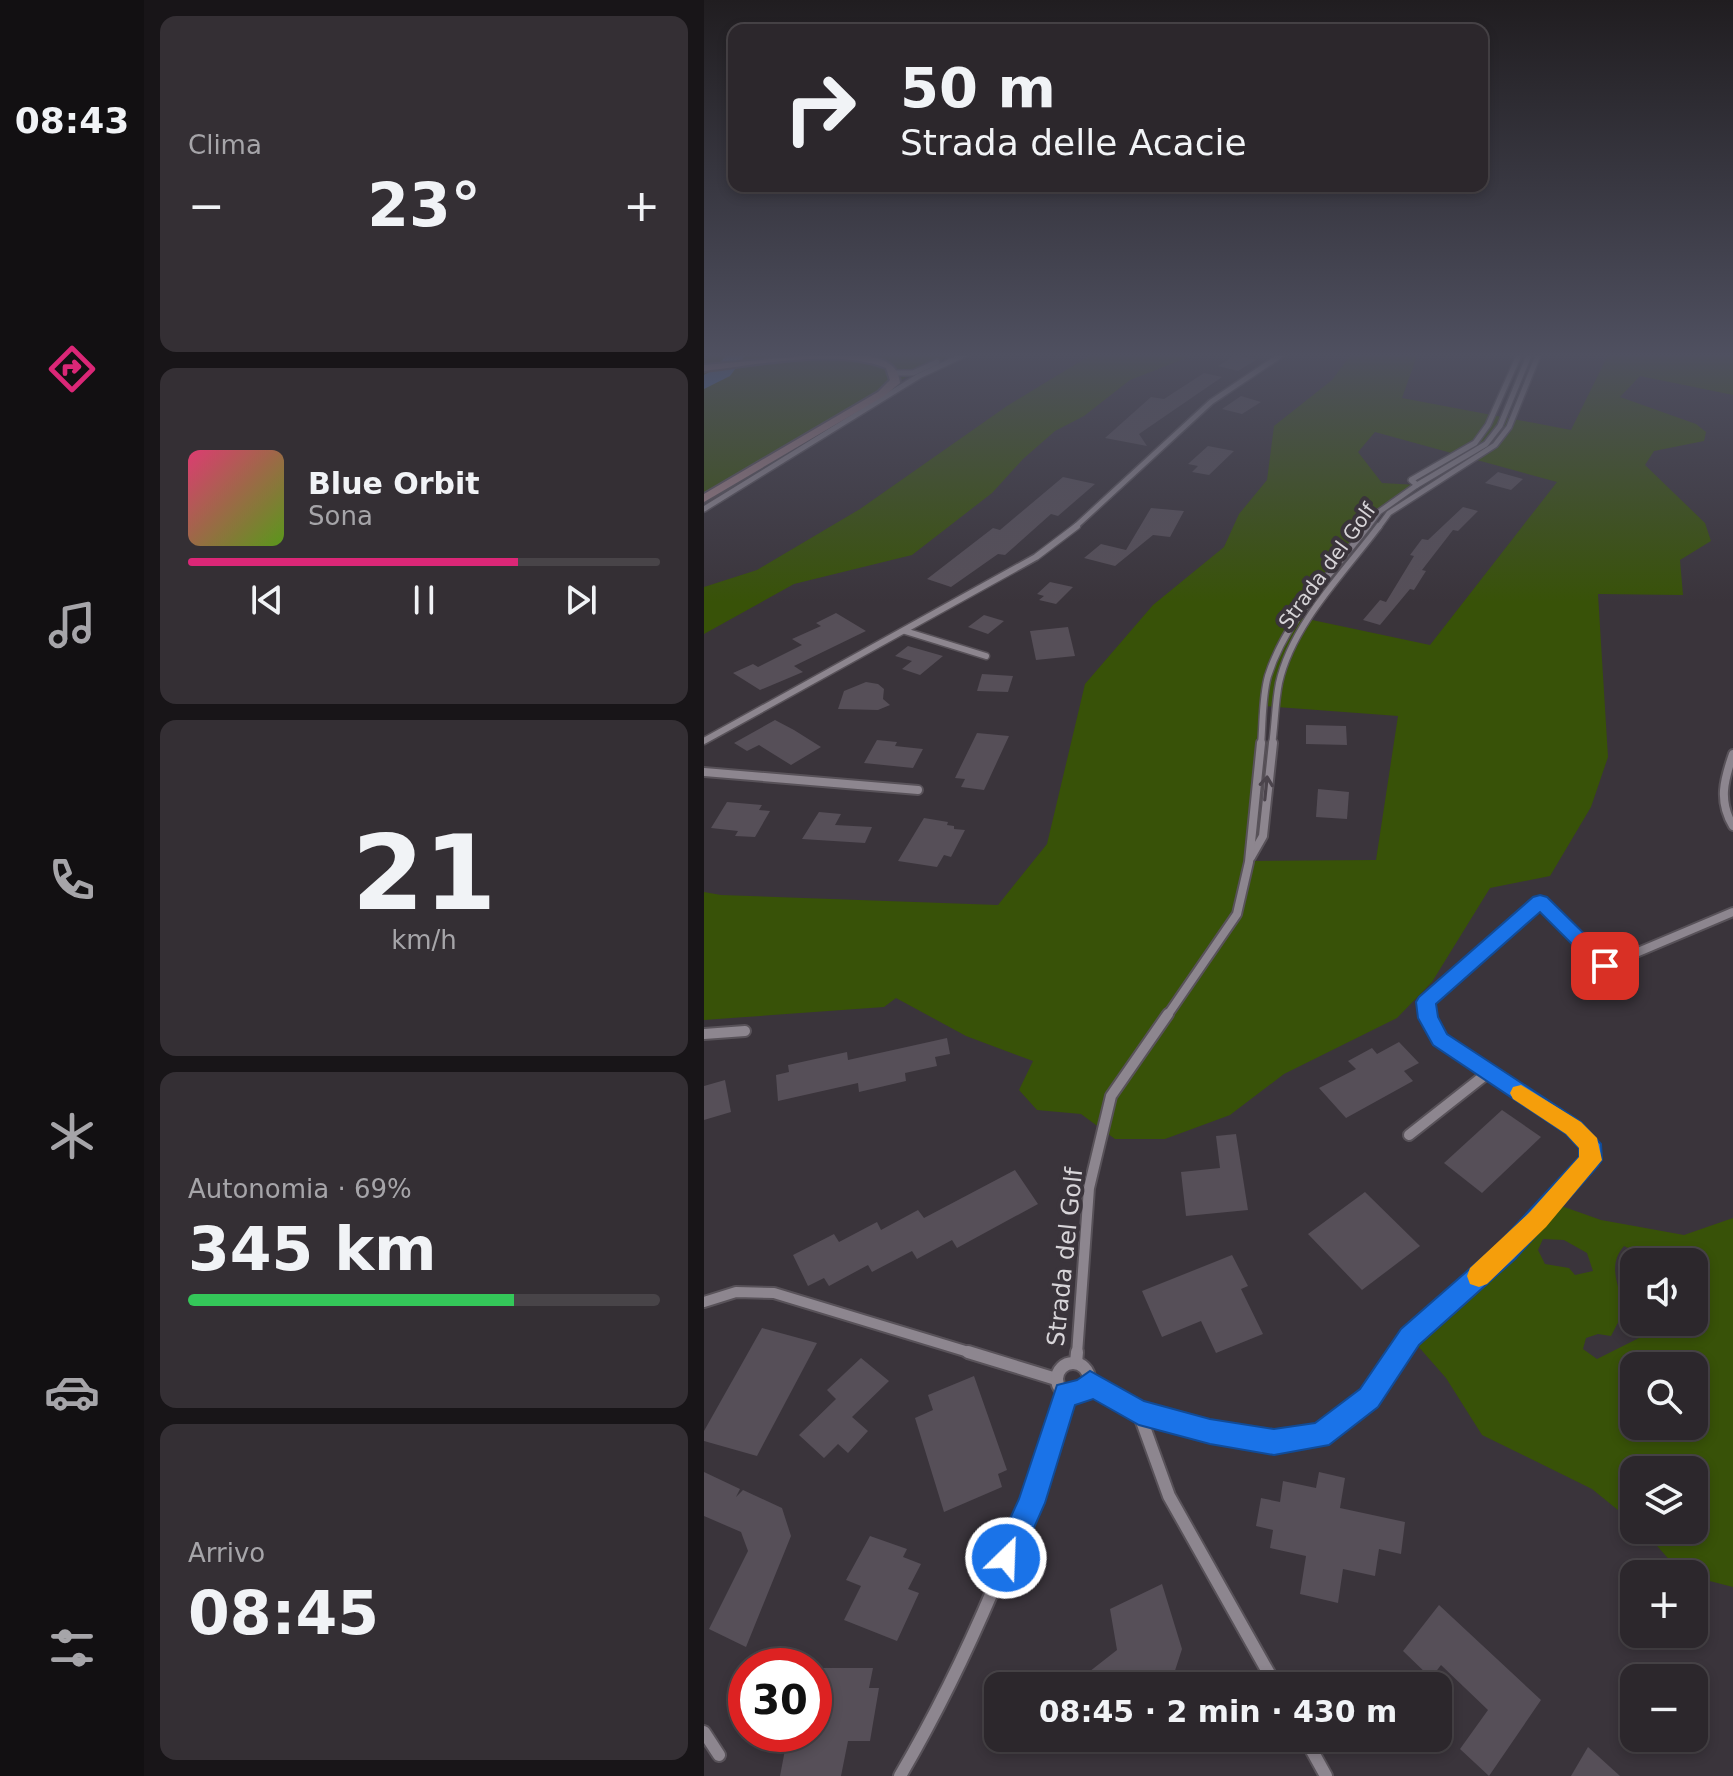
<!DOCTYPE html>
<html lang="it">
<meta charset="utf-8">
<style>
:root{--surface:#2c272c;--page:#342f34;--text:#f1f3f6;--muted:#a6a5a9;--line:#484448;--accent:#db2777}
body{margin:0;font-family:"DejaVu Sans",sans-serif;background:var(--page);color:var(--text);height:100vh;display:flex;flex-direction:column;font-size:30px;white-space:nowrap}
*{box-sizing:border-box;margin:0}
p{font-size:26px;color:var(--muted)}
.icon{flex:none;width:44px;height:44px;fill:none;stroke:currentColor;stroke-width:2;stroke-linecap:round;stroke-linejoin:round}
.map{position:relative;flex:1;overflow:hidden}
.sheet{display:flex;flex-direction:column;gap:16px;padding:16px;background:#181518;width:560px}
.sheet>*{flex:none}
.guide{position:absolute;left:24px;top:24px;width:760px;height:168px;border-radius:16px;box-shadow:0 4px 12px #0003,0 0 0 2px var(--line);background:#2c272c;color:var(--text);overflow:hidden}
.buttons{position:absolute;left:916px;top:1248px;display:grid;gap:16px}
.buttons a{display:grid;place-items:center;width:88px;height:88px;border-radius:16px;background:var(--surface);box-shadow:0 4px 12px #0003,0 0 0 2px var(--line);font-size:40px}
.speed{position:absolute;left:24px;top:1648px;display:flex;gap:16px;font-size:40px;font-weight:700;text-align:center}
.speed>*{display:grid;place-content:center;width:104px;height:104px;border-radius:50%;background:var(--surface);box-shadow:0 4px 12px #0003,0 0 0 2px var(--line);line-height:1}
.speed .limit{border:12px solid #d22;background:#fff;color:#111}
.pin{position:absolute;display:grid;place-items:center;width:68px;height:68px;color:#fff;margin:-34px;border-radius:16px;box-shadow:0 4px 12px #0006}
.me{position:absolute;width:88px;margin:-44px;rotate:24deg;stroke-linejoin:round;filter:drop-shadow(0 0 6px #0008)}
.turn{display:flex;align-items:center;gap:28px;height:168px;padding:0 40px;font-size:36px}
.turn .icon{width:104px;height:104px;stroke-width:2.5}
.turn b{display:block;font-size:56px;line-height:68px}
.big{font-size:60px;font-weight:700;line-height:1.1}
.sheet .card{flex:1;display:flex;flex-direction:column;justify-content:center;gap:12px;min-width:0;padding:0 28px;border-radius:16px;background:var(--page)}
.sheet .dial{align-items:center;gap:0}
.dial b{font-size:104px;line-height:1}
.song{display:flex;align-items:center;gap:24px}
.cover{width:96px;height:96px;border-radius:12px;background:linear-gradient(135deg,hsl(340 70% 55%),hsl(90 70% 35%))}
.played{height:8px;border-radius:4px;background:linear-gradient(90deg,var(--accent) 70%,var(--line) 70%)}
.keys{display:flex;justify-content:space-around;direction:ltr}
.heat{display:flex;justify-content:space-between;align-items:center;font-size:44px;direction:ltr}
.charge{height:12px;border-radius:6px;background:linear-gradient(90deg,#34c759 69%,var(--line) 0)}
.trip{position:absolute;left:280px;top:1672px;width:468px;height:80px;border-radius:16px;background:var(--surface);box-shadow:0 4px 12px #0003,0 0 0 2px var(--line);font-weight:700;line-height:80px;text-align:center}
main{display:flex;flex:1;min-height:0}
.dock{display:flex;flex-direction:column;width:144px;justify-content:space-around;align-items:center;background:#121012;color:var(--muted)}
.dock .icon{width:56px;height:56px}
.dock .current{color:var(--accent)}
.dock b{font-size:36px;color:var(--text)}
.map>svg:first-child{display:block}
</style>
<main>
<nav class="dock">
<b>08:43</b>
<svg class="icon current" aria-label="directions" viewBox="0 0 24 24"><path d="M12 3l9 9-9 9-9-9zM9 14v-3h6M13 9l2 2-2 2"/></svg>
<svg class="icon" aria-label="music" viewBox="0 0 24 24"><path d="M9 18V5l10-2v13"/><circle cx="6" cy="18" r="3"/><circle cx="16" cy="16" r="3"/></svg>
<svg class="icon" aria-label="phone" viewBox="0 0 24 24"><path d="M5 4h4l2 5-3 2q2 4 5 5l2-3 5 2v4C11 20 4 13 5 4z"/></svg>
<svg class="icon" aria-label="climate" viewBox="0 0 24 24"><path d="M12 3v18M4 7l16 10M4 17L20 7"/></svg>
<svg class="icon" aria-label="car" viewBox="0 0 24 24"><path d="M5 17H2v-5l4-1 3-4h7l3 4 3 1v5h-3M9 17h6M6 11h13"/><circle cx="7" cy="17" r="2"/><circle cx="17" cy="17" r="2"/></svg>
<svg class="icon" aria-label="filters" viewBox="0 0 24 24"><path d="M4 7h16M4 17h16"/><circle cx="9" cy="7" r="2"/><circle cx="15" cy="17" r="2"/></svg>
</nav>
<section class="sheet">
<div class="card"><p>Clima</p>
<div class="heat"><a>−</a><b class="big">23°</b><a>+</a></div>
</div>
<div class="card">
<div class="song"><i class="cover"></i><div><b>Blue Orbit</b><p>Sona</p></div></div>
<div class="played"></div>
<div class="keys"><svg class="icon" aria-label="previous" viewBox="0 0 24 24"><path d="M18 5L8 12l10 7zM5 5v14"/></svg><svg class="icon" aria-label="pause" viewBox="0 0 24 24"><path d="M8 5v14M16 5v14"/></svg><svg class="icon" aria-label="next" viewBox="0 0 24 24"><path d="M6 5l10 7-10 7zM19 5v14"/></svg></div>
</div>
<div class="card dial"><b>21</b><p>km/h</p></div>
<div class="card"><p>Autonomia · 69%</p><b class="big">345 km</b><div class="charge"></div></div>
<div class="card"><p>Arrivo</p><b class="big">08:45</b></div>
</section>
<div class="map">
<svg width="1029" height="1776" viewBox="0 0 1029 1776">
<rect width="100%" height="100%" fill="#3a343b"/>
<g fill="#385208" fill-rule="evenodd">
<path d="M 8,353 L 252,353 L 209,373 L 0,499 L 0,361 Z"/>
<path d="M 390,353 L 407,353 L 412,357 L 415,354 L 495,353 L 426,380 L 380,416 L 351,431 L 319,459 L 288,493 L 208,555 L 90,584 L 0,634 L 0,587 L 53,570 L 156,509 L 303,406 Z"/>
<path d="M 648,353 L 714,353 L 698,398 L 867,430 L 905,353 L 1029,353 L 1029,395 L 936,376 L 916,397 L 992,424 L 1002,432 L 1000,441 L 950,451 L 941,465 L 1001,523 L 1007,541 L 976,560 L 979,595 L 894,594 L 904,757 L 887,807 L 846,876 L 786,888 L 728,982 L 693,1018 L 580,1074 L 526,1115 L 461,1139 L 411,1139 L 377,1114 L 333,1110 L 315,1090 L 329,1061 L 262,1036 L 192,998 L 180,1007 L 0,1020 L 0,892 L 17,895 L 294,905 L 343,844 L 381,684 L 449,605 L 520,547 L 535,514 L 563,480 L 570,426 L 628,380 ZM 671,432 L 853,482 L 726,645 L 594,617 L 675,512 L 713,485 L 678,483 L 654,452 ZM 560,706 L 694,716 L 672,860 L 545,861 Z"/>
<path d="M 849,1203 L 897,1220 L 980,1235 L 1029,1218 L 1029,1587 L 990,1577 L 990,1574 L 977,1573 L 939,1530 L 990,1530 L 990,1470 L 930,1470 L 930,1523 L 888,1489 L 778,1435 L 742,1378 L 706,1337 ZM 839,1239 L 860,1240 L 883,1253 L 889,1271 L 871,1275 L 865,1268 L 841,1264 L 834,1250 ZM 920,1246 C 931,1252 948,1252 954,1262 L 990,1262 L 990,1322 L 942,1322 L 939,1336 L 893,1359 L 879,1349 L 882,1338 L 894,1334 L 907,1336 L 921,1309 L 930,1310 L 930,1292 L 915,1290 C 910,1273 908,1260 920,1246 ZM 930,1366 L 990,1366 L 990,1426 L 930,1426 Z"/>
</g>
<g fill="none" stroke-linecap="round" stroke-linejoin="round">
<path fill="#3873bc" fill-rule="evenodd" d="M 24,353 L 43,353 L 26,376 L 0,389 L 0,375 L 12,368 Z"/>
</g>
<g fill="#564f58">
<path d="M 532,355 L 552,360 L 534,371 L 514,366 Z"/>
<path d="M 500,373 L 518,377 L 435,434 L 443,446 L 401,438 L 447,397 L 460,399 Z"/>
<path d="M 537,396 L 557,402 L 538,414 L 518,409 Z"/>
<path d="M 504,446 L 530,451 L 505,475 L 488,472 L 494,466 L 484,464 Z"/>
<path d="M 794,472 L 819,479 L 807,490 L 781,483 Z"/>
<path d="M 359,477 L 391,484 L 354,516 L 347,514 L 301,555 L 294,554 L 247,587 L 223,579 L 289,528 L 296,530 Z"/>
<path d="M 759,507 L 774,511 L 754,531 L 749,530 L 718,570 L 722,571 L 710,590 L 706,589 L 676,625 L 659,620 L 676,600 L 682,602 L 710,556 L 706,555 L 718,539 L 724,540 Z"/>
<path d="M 447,508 L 480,511 L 466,537 L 449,535 L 411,566 L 380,558 L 397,544 L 422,550 Z"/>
<path d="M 346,582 L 369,587 L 352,604 L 335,600 L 340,596 L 333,594 Z"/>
<path d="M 132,613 L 162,631 L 90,666 L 99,672 L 56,690 L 29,673 L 49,664 L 54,667 L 98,645 L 88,639 L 117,626 L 112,623 Z"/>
<path d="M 280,615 L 300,621 L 284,634 L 264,627 Z"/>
<path d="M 364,627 L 371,656 L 332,660 L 326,631 Z"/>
<path d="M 204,646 L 239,656 L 216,675 L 198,669 L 208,661 L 191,656 Z"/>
<path d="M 278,674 L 309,676 L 304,692 L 273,691 Z"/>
<path d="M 162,682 L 174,684 L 180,689 L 179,699 L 186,705 L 174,710 L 134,709 L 140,691 Z"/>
<path d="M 71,720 L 90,730 L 117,747 L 87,765 L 55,745 L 43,751 L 30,743 Z"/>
<path d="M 602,725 L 642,726 L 643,745 L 602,744 Z"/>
<path d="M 273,733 L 305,736 L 280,790 L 257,787 L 261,779 L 251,778 Z"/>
<path d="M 173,740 L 193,742 L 191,746 L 219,749 L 209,768 L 160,763 Z"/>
<path d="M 614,789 L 645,792 L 643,819 L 612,817 Z"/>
<path d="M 23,802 L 58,805 L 55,810 L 66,811 L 51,837 L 31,836 L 34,831 L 7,828 Z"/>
<path d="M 115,812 L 137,814 L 131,825 L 168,827 L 161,843 L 98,839 Z"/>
<path d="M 220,818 L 244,822 L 243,825 L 250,826 L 250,829 L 261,830 L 247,857 L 240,855 L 233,867 L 194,861 Z"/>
<path d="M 243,1038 L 246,1054 L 231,1057 L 233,1066 L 201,1073 L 202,1081 L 155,1092 L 154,1083 L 74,1101 L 72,1075 L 85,1072 L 84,1065 L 143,1052 L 144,1060 Z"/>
<path d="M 695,1042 L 715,1063 L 700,1071 L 709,1081 L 642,1118 L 615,1088 L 652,1069 L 644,1061 L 668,1048 L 673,1054 Z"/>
<path d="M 21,1080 L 27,1112 L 0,1120 L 0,1086 Z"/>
<path d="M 798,1110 L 837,1137 L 778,1193 L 740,1163 Z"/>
<path d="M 532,1134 L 544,1210 L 482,1216 L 477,1172 L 516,1168 L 512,1136 Z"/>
<path d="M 311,1170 L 334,1204 L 253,1248 L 248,1240 L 213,1259 L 208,1251 L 168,1272 L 164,1265 L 125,1286 L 120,1278 L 104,1286 L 89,1255 L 130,1234 L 135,1242 L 173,1222 L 177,1230 L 214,1210 L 220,1218 Z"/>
<path d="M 661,1192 L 716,1246 L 658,1290 L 604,1234 Z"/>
<path d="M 528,1255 L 544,1286 L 537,1289 L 559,1334 L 512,1353 L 497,1321 L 458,1337 L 438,1291 Z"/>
<path d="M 58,1328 L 113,1343 L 53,1456 L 0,1441 L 0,1431 Z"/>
<path d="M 157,1358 L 185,1381 L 148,1417 L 164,1431 L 144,1453 L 134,1444 L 120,1458 L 95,1435 L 132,1399 L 123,1390 Z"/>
<path d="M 270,1376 L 303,1470 L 294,1474 L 298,1487 L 240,1512 L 211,1418 L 229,1410 L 224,1395 Z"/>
<path d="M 0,1472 L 36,1489 L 32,1497 L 39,1490 L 78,1508 L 87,1536 L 42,1647 L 5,1629 L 44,1551 L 37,1532 L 0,1516 Z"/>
<path d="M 615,1472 L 641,1478 L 636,1508 L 701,1522 L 697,1554 L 675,1549 L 671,1576 L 639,1569 L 634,1603 L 596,1594 L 602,1556 L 566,1548 L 569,1530 L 552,1526 L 557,1498 L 576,1502 L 579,1481 L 612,1488 Z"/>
<path d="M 166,1536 L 203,1549 L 199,1557 L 217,1564 L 204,1589 L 215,1593 L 193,1641 L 140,1620 L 157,1586 L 142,1580 Z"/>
<path d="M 458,1584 L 478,1649 L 466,1686 L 367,1686 L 413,1650 L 406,1609 Z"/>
<path d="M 735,1605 L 837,1700 L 785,1776 L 756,1749 L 784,1710 L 737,1665 L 727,1678 L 699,1651 Z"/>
<path d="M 110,1668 L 169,1668 L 165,1688 L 175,1688 L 166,1741 L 144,1741 L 137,1776 L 76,1776 L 84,1734 L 110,1734 Z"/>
<path d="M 884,1747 L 916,1776 L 867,1776 Z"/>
</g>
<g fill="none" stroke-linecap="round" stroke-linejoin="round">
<g stroke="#585259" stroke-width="8">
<g id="street-far4">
<path d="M 191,373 L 209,373 L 233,362"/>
<path d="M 713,485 L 707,480 L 771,443 L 784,425 L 816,353"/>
<path d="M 0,509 L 215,376 L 264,353"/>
<path d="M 370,528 L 507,402 L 580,353"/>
<path d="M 663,528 L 675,512 L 713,485 L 782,444 L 796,426 L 826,353"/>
<path d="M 674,528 L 685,513 L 791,445 L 805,427 L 835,353"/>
</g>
</g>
<g stroke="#585259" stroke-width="9">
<g id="street-far3">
<path d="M 201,631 L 282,656"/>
<path d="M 0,741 L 332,557 L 373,526"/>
<path d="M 557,745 C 559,723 558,697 564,676 C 582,619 628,573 664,526"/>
<path d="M 568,745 C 571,725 571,703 575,683 C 588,624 640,573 675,526"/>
</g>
</g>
<g stroke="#585259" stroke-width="12">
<g id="street-far2">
<path d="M 1029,754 C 1020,780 1014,801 1029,826"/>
<path d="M 0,772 L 214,790"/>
<path d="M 547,857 L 559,836 L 569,743"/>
<path d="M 463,1016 L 533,914 L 545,862 L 557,743"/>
<path d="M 724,1016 L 722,1002 L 836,902 L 901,966 L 1029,912"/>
</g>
</g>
<g stroke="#585259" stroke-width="14">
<g id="street-far1">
<path d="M 0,1034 L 41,1031"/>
<path d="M 705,1135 L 785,1072"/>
<path d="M 0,1302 L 32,1292 L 70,1293 L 271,1354"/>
<path d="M 373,1354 L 385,1188 L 407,1096 L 464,1014"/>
<path d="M 694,1354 L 706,1337 L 802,1252 L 887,1160 L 886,1144 L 869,1128 L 736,1040 L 723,1014"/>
</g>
</g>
<g stroke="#585259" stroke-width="16">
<g id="street">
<path d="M 264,1352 L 352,1379"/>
<circle cx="369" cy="1379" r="16"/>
<path d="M 372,1363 L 373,1352"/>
<path d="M 386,1383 L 435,1413 L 506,1431 L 570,1442 L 616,1436 L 665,1398 L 696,1352"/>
<path d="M 435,1413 L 465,1496 L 572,1686"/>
<path d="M 0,1732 L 15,1755"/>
<path d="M 601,1738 L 622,1776"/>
<path d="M 196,1776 C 267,1655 318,1527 362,1394"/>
</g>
</g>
<g stroke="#585259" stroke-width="4">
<path id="secondary" d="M 124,354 C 148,355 194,351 196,383 L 180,396 L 0,502 L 0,494 L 174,392 L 186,380 L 182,368 C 131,348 54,365 0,371 L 0,365 Z"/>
</g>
<use href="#street-far4" stroke="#8d868f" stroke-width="5"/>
<use href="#street-far3" stroke="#8d868f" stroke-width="6"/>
<use href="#street-far2" stroke="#8d868f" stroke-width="8"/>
<use href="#street-far1" stroke="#8d868f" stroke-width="10"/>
<use href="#street" stroke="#8d868f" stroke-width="12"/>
<use href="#secondary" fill="#9d7f85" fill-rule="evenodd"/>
</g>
<defs><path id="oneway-shaft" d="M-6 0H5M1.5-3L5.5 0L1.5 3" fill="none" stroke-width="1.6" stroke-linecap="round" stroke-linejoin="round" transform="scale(2)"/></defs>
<use stroke="#4b444c" href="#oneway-shaft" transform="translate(562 788) rotate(-84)"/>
<linearGradient id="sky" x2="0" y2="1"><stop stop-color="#201d20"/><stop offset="0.59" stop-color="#4f5060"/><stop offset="1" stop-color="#4f5060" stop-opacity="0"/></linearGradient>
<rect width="1029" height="602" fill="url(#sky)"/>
<path fill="#1a73e8" stroke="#114b97" stroke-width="2" d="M 836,895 L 843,897 L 908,961 L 911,966 L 908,971 L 895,971 L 836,912 L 732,1004 L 734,1017 L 743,1034 L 877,1122 L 897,1144 L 898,1160 L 894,1166 L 811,1259 L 715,1345 L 674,1407 L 625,1445 L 570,1455 L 506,1444 L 435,1425 L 389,1399 L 371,1405 L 341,1503 L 312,1568 L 302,1572 L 292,1568 L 288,1558 L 315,1499 L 353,1385 L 373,1380 L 386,1371 L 440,1401 L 506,1419 L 570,1429 L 611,1423 L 656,1389 L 697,1329 L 794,1244 L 875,1157 L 875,1148 L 862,1134 L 729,1045 L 714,1018 L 712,1002 L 715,997 L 829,897 Z"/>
<path fill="#f59e0b" d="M 817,1085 L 877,1122 L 893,1138 L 898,1160 L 842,1227 L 783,1284 L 775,1287 L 766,1284 L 763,1276 L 766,1268 L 825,1213 L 875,1157 L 875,1148 L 862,1134 L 809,1099 L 806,1093 L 809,1087 Z"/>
<g text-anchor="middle" stroke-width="8" stroke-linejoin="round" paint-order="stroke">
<g font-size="20" fill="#d7d4d8" stroke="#3a343b">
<text transform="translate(623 566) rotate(-54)" y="7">Strada del Golf</text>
</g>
<g font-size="24" fill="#d7d4d8" stroke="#3a343b">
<text transform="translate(361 1257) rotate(-84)" y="8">Strada del Golf</text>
</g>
</g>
</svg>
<div class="buttons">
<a><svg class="icon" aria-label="sound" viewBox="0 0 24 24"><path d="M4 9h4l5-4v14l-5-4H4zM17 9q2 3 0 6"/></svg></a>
<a><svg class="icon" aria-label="search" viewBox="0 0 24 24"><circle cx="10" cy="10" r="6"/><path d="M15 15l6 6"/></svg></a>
<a><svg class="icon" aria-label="layers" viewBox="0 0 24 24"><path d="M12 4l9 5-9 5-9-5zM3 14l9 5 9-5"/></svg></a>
<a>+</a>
<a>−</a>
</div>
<div class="speed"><div class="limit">30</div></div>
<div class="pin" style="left:901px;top:966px;background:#d93025"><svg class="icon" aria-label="arrive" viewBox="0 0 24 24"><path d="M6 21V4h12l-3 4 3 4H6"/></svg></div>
<svg class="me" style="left:302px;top:1558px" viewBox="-20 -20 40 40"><circle r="17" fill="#1a73e8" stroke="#fff" stroke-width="3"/><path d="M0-11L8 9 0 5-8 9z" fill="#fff"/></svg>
<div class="trip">08:45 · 2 min · 430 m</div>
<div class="guide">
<div class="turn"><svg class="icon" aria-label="right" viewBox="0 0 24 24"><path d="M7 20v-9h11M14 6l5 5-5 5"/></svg><div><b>50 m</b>Strada delle Acacie</div></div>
</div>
</div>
</main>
